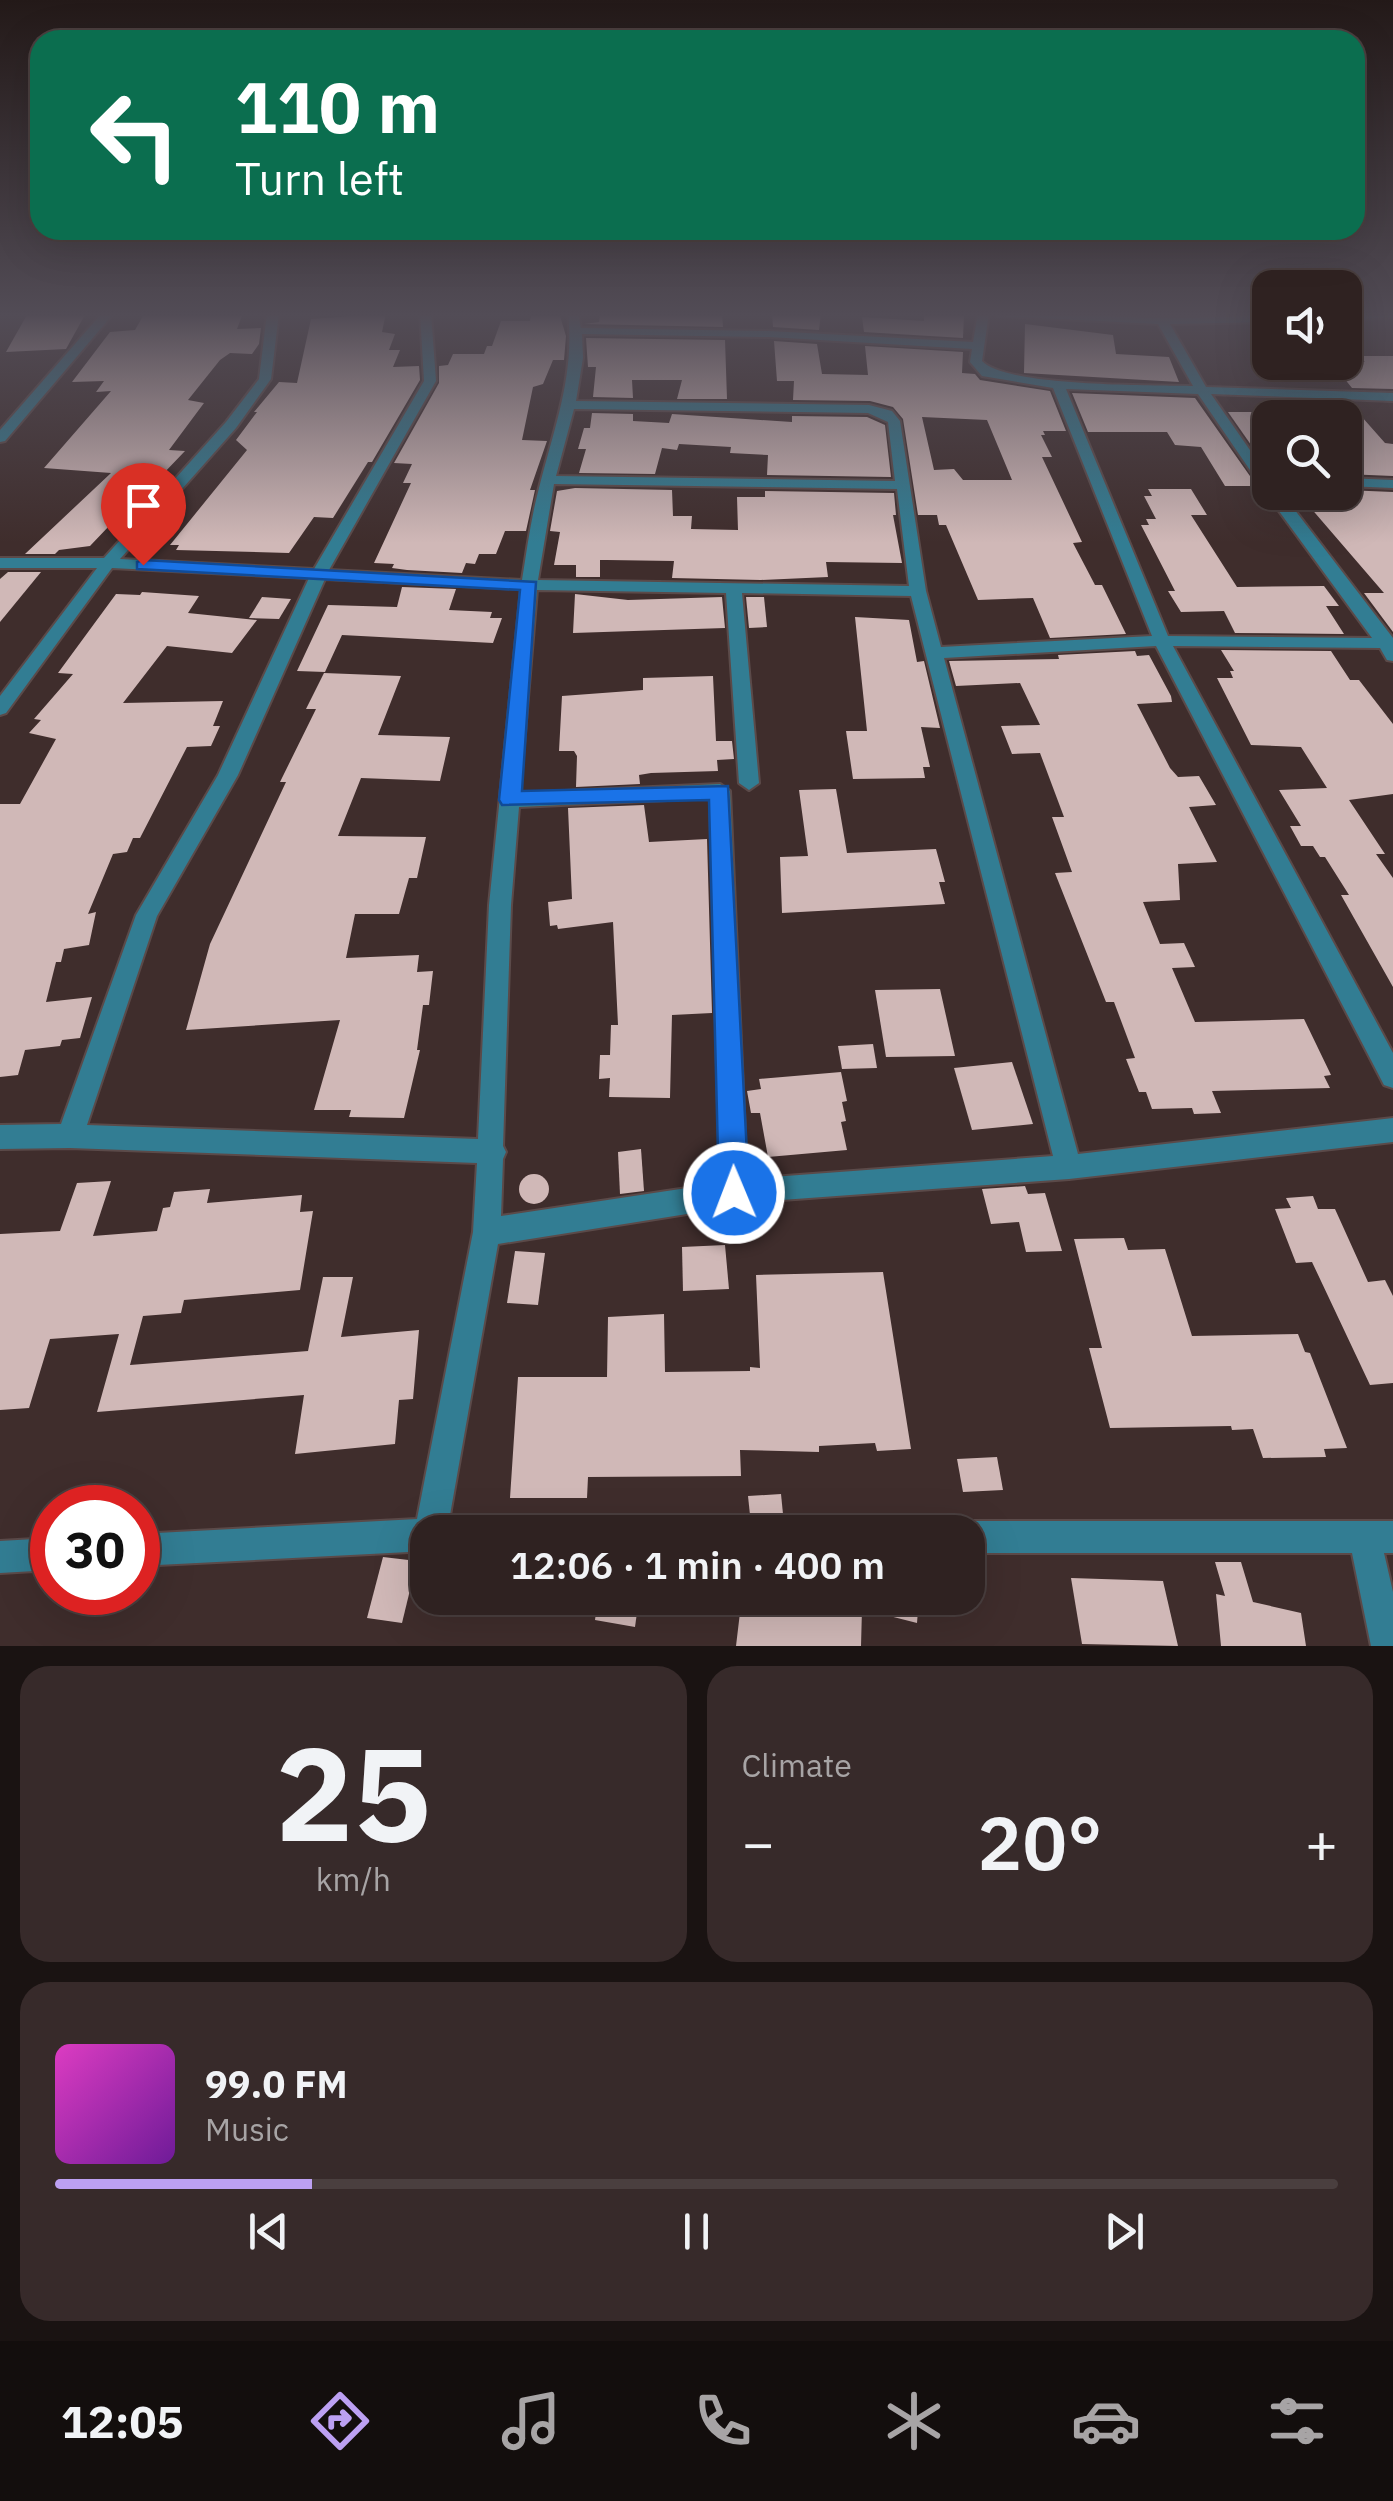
<!DOCTYPE html>
<meta charset="utf-8">
<style>
:root{--surface:#2f2221;--page:#372a2a;--text:#f1f3f6;--muted:#a7a4a5;--line:#4a3f3f;--accent:#bca0f2}
body{margin:0;font-family:"IBM Plex Sans",sans-serif;background:var(--page);color:var(--text);height:100vh;display:flex;flex-direction:column;font-size:38px;white-space:nowrap}
*{box-sizing:border-box;margin:0}
p{font-size:32px;color:var(--muted)}
.icon{flex:none;width:55px;height:55px;fill:none;stroke:currentColor;stroke-width:2;stroke-linecap:round;stroke-linejoin:round}
.map{position:relative;height:1646px;overflow:hidden}
.details{display:flex;flex-direction:column;gap:20px;padding:20px;background:#1a1312;flex:1}
.details>*{flex:none}
.guide{position:absolute;left:30px;top:30px;width:1335px;height:210px;border-radius:30px;box-shadow:0 10px 40px #0002,0 0 0 2px var(--line);background:#0b6e4f;color:#fff;overflow:hidden}
.buttons{position:absolute;left:1252px;top:270px;display:grid;gap:20px}
.buttons a{display:grid;place-items:center;width:110px;height:110px;border-radius:20px;background:var(--surface);box-shadow:0 10px 40px #0002,0 0 0 2px var(--line);font-size:50px}
.speed{position:absolute;left:30px;top:1485px;display:flex;gap:20px;font-size:50px;font-weight:700;text-align:center}
.speed>*{display:grid;place-content:center;width:130px;height:130px;border-radius:50%;background:var(--surface);box-shadow:0 10px 40px #0002,0 0 0 2px var(--line);line-height:1}
.speed .limit{border:15px solid #d22;background:#fff;color:#111}
.pin{position:absolute;display:grid;place-items:center;width:85px;height:85px;color:#fff;margin:-102px -42px;border-radius:50% 50% 50% 0;rotate:-45deg;box-shadow:0 0 10px #0007}
.pin .icon{rotate:45deg}
.me{position:absolute;width:110px;margin:-55px;rotate:359deg;stroke-linejoin:round;filter:drop-shadow(0 0 8px #0008)}
.turn{display:flex;align-items:center;gap:35px;height:210px;padding:0 40px;font-size:45px}
.turn .icon{width:130px;height:130px;stroke-width:2.5}
.turn b{display:block;font-size:70px;line-height:85px}
.big{font-size:75px;font-weight:600;line-height:1.1}
.details .tile{flex:1;display:flex;flex-direction:column;justify-content:center;gap:15px;min-width:0;padding:0 35px;border-radius:30px;background:var(--page)}
.details .dial{align-items:center;gap:0}
.dial b{font-size:130px;line-height:1}
.song{display:flex;align-items:center;gap:30px}
.cover{width:120px;height:120px;border-radius:15px;background:linear-gradient(135deg,hsl(310 70% 55%),hsl(280 70% 35%))}
.played{height:10px;border-radius:5px;background:linear-gradient(90deg,var(--accent) 20%,var(--line) 20%)}
.keys{display:flex;justify-content:space-around;direction:ltr}
.heat{display:flex;justify-content:space-between;align-items:center;font-size:55px;direction:ltr}
.details .tiles{flex:1;display:grid;gap:20px;grid-template-columns:1fr 1fr}
.tile:last-child{grid-column:span 2}
.trip{position:absolute;left:410px;top:1515px;width:575px;height:100px;border-radius:30px;background:var(--surface);box-shadow:0 10px 40px #0002,0 0 0 2px var(--line);font-weight:600;line-height:100px;text-align:center}
.tabs{display:flex;height:160px;justify-content:space-around;align-items:center;background:#130e0d;color:var(--muted)}
.tabs .icon{width:70px;height:70px}
.tabs .active{color:var(--accent)}
.tabs b{font-size:45px;color:var(--text)}
.map>svg:first-child{display:block}
</style>
<div class="map">
<svg width="1393" height="1646" viewBox="0 0 1393 1646">
<rect width="100%" height="100%" fill="#3f2d2c"/>
<g fill="#d0b8b7" fill-rule="evenodd">
<path d="M 28,313 L 86,313 L 66,349 L 6,352 Z"/>
<path d="M 150,313 L 243,313 L 237,329 L 261,328 L 259,344 L 252,354 L 230,353 L 220,360 L 188,400 L 204,403 L 169,450 L 185,451 L 114,525 L 110,525 L 90,546 L 59,550 L 55,554 L 25,554 L 111,473 L 44,468 L 111,391 L 96,392 L 104,381 L 72,382 L 110,332 L 135,330 L 143,316 Z"/>
<path d="M 356,313 L 386,313 L 382,332 L 395,334 L 389,350 L 400,350 L 393,367 L 419,366 L 420,380 L 372,462 L 368,462 L 333,518 L 314,517 L 289,553 L 176,550 L 179,545 L 170,545 L 247,450 L 236,440 L 257,412 L 254,412 L 279,382 L 297,383 L 311,319 L 355,316 Z"/>
<path d="M 600,313 L 722,313 L 723,327 L 584,324 L 599,322 Z"/>
<path d="M 772,313 L 821,313 L 819,330 L 773,327 Z"/>
<path d="M 924,313 L 964,315 L 963,338 L 864,332 L 862,317 L 924,321 Z"/>
<path d="M 531,316 L 560,316 L 566,336 L 564,360 L 553,360 L 543,384 L 533,387 L 522,440 L 547,441 L 530,490 L 535,490 L 526,531 L 505,531 L 496,554 L 479,554 L 475,564 L 466,563 L 462,573 L 407,570 L 392,568 L 394,564 L 374,563 L 411,483 L 403,483 L 412,464 L 394,463 L 439,383 L 439,366 L 448,365 L 453,354 L 484,354 L 487,346 L 492,346 L 501,321 L 530,321 Z"/>
<path d="M 1025,324 L 1113,335 L 1116,354 L 1169,357 L 1179,382 L 1024,373 Z"/>
<path d="M 586,338 L 725,340 L 727,399 L 677,399 L 682,380 L 632,380 L 633,398 L 593,397 L 596,367 L 588,367 Z"/>
<path d="M 774,341 L 817,344 L 822,374 L 868,375 L 865,346 L 963,352 L 962,373 L 975,374 L 980,380 L 1050,391 L 1066,431 L 1043,431 L 1045,435 L 1041,435 L 1052,457 L 1042,457 L 1082,542 L 1073,543 L 1095,585 L 1102,585 L 1126,634 L 1050,638 L 1033,598 L 978,600 L 946,525 L 939,525 L 937,515 L 918,515 L 903,419 L 893,407 L 870,401 L 793,400 L 794,381 L 777,381 ZM 922,417 L 987,420 L 1012,480 L 963,480 L 954,469 L 934,470 Z"/>
<path d="M 1358,356 L 1393,356 L 1393,389 L 1352,388 L 1331,362 L 1365,362 Z"/>
<path d="M 1072,393 L 1195,398 L 1257,486 L 1225,486 L 1201,447 L 1175,445 L 1167,432 L 1088,432 Z"/>
<path d="M 1228,412 L 1252,412 L 1270,438 L 1270,472 Z"/>
<path d="M 592,413 L 633,414 L 633,421 L 669,423 L 672,414 L 792,422 L 792,416 L 867,417 L 885,425 L 891,477 L 767,475 L 768,455 L 730,453 L 731,447 L 679,444 L 677,450 L 662,448 L 655,474 L 579,473 L 586,449 L 578,449 L 584,428 L 590,428 Z"/>
<path d="M 1345,417 L 1362,417 L 1385,443 L 1393,444 L 1393,476 L 1345,474 Z"/>
<path d="M 575,488 L 672,490 L 673,516 L 692,516 L 691,529 L 738,530 L 737,497 L 765,497 L 765,491 L 894,493 L 896,515 L 893,515 L 902,563 L 826,562 L 828,577 L 761,580 L 672,578 L 674,561 L 607,560 L 600,560 L 600,577 L 576,577 L 576,565 L 554,565 L 560,532 L 550,531 L 557,491 Z"/>
<path d="M 1148,489 L 1191,489 L 1207,515 L 1191,515 L 1237,587 L 1324,586 L 1339,606 L 1326,606 L 1344,634 L 1235,633 L 1224,611 L 1181,612 L 1168,591 L 1175,591 L 1141,525 L 1149,525 L 1146,519 L 1156,519 L 1144,496 L 1152,496 Z"/>
<path d="M 1345,490 L 1393,492 L 1393,632 L 1364,593 L 1384,593 L 1303,499 L 1345,498 Z"/>
<path d="M 8,572 L 41,572 L 0,622 L 0,579 Z"/>
<path d="M 402,587 L 456,589 L 449,610 L 492,612 L 490,618 L 502,618 L 493,643 L 342,635 L 325,672 L 297,671 L 328,605 L 397,607 Z"/>
<path d="M 142,592 L 199,596 L 188,613 L 257,620 L 232,653 L 167,646 L 123,703 L 223,701 L 213,726 L 220,726 L 211,746 L 187,747 L 140,838 L 133,838 L 127,852 L 113,854 L 88,914 L 96,912 L 89,945 L 64,949 L 61,962 L 56,962 L 46,1002 L 92,997 L 80,1038 L 62,1040 L 60,1046 L 25,1050 L 18,1075 L 0,1077 L 0,804 L 20,804 L 56,739 L 29,733 L 41,720 L 34,719 L 73,674 L 58,673 L 116,594 L 140,595 Z"/>
<path d="M 575,594 L 628,600 L 722,597 L 725,628 L 573,633 Z"/>
<path d="M 262,597 L 291,599 L 279,619 L 249,618 Z"/>
<path d="M 746,597 L 764,597 L 767,627 L 749,628 Z"/>
<path d="M 855,617 L 909,620 L 917,662 L 924,661 L 940,728 L 921,727 L 930,767 L 923,767 L 925,778 L 853,779 L 846,731 L 867,731 Z"/>
<path d="M 1221,650 L 1331,651 L 1350,680 L 1359,680 L 1393,724 L 1393,794 L 1349,800 L 1385,854 L 1376,854 L 1393,878 L 1393,987 L 1341,895 L 1349,895 L 1325,857 L 1320,857 L 1313,846 L 1301,846 L 1290,826 L 1301,826 L 1279,790 L 1327,788 L 1301,747 L 1251,745 L 1217,678 L 1233,678 L 1230,671 L 1234,671 Z"/>
<path d="M 1135,651 L 1137,656 L 1149,655 L 1171,696 L 1172,702 L 1137,704 L 1170,768 L 1178,777 L 1199,776 L 1216,805 L 1189,807 L 1217,862 L 1178,864 L 1180,900 L 1143,902 L 1160,944 L 1184,943 L 1195,967 L 1172,968 L 1195,1022 L 1304,1019 L 1331,1075 L 1324,1076 L 1330,1088 L 1212,1091 L 1221,1113 L 1194,1114 L 1192,1108 L 1152,1109 L 1146,1092 L 1139,1092 L 1126,1059 L 1135,1058 L 1114,1002 L 1106,1002 L 1055,873 L 1072,872 L 1052,817 L 1064,817 L 1040,753 L 1012,754 L 1001,726 L 1040,725 L 1020,683 L 956,686 L 949,661 L 1059,659 L 1058,655 Z"/>
<path d="M 324,673 L 401,676 L 378,735 L 450,737 L 440,781 L 361,778 L 338,836 L 426,837 L 417,878 L 409,878 L 399,914 L 355,914 L 346,958 L 419,955 L 417,972 L 433,971 L 429,1005 L 423,1005 L 417,1050 L 420,1050 L 404,1118 L 349,1117 L 351,1110 L 314,1110 L 340,1020 L 186,1030 L 210,944 L 286,782 L 280,782 L 316,709 L 306,709 Z"/>
<path d="M 713,676 L 716,741 L 732,741 L 734,759 L 717,760 L 718,771 L 651,773 L 639,775 L 640,784 L 576,787 L 577,756 L 574,751 L 559,751 L 562,696 L 643,690 L 643,678 Z"/>
<path d="M 836,789 L 847,853 L 936,849 L 945,882 L 939,882 L 945,904 L 782,913 L 780,857 L 808,856 L 799,790 Z"/>
<path d="M 644,805 L 649,842 L 707,839 L 712,1013 L 672,1015 L 670,1098 L 609,1097 L 610,1078 L 599,1079 L 600,1055 L 610,1055 L 611,1025 L 618,1025 L 613,922 L 558,929 L 557,925 L 550,926 L 548,902 L 572,899 L 568,808 Z"/>
<path d="M 940,989 L 955,1056 L 886,1057 L 875,990 Z"/>
<path d="M 873,1044 L 877,1068 L 842,1069 L 838,1046 Z"/>
<path d="M 1012,1062 L 1033,1124 L 972,1130 L 954,1068 Z"/>
<path d="M 841,1072 L 847,1101 L 842,1102 L 846,1121 L 841,1122 L 847,1150 L 768,1157 L 760,1113 L 751,1113 L 747,1091 L 761,1089 L 759,1079 Z"/>
<path d="M 641,1149 L 644,1191 L 620,1194 L 618,1152 Z"/>
<circle cx="534" cy="1189" r="15"/>
<path d="M 111,1181 L 93,1236 L 157,1231 L 163,1208 L 170,1207 L 174,1192 L 210,1189 L 207,1203 L 302,1195 L 300,1212 L 313,1211 L 300,1290 L 184,1300 L 181,1313 L 143,1316 L 130,1365 L 308,1351 L 323,1277 L 353,1277 L 341,1337 L 419,1330 L 413,1399 L 399,1400 L 395,1444 L 295,1454 L 304,1395 L 97,1412 L 119,1334 L 50,1339 L 29,1408 L 0,1410 L 0,1234 L 60,1231 L 77,1183 Z"/>
<path d="M 1025,1186 L 1028,1194 L 1045,1193 L 1062,1251 L 1026,1252 L 1019,1222 L 991,1224 L 982,1189 Z"/>
<path d="M 1313,1196 L 1318,1209 L 1335,1209 L 1368,1282 L 1385,1280 L 1393,1296 L 1393,1383 L 1370,1385 L 1312,1262 L 1296,1263 L 1275,1209 L 1291,1208 L 1286,1198 Z"/>
<path d="M 1124,1238 L 1128,1250 L 1165,1249 L 1192,1336 L 1298,1334 L 1305,1352 L 1310,1353 L 1347,1448 L 1324,1449 L 1326,1457 L 1263,1458 L 1253,1429 L 1232,1430 L 1231,1426 L 1110,1428 L 1089,1348 L 1102,1348 L 1074,1239 Z"/>
<path d="M 725,1245 L 729,1289 L 683,1291 L 682,1247 Z"/>
<path d="M 515,1251 L 545,1253 L 538,1305 L 507,1303 Z"/>
<path d="M 883,1272 L 911,1449 L 877,1451 L 875,1443 L 819,1446 L 819,1452 L 740,1450 L 741,1476 L 588,1477 L 587,1498 L 510,1498 L 518,1377 L 607,1377 L 608,1317 L 664,1314 L 665,1372 L 750,1371 L 750,1367 L 760,1368 L 756,1275 Z"/>
<path d="M 997,1457 L 1003,1490 L 963,1492 L 957,1459 Z"/>
<path d="M 781,1494 L 783,1514 L 750,1515 L 748,1496 Z"/>
<path d="M 383,1557 L 417,1561 L 402,1623 L 367,1618 Z"/>
<path d="M 1215,1562 L 1241,1562 L 1253,1602 L 1301,1613 L 1306,1646 L 1221,1646 L 1216,1594 L 1225,1596 Z"/>
<path d="M 1071,1578 L 1163,1581 L 1178,1646 L 1082,1644 Z"/>
<path d="M 598,1598 L 639,1598 L 635,1627 L 595,1620 Z"/>
<path d="M 793,1598 L 919,1598 L 917,1623 L 862,1609 L 861,1646 L 736,1646 L 741,1604 L 792,1613 Z"/>
</g>
<g fill="none" stroke-linecap="round" stroke-linejoin="round">
<g stroke="#5b4a49" stroke-width="4">
<g id="minor">
<path d="M 102,313 L 114,313 L 5,441 L 0,442 L 0,430 Z"/>
<path d="M 267,313 L 279,313 L 271,379 L 236,428 L 120,559 L 314,569 L 424,381 L 420,313 L 431,313 L 436,381 L 329,570 L 522,580 C 527,549 531,518 539,488 C 554,428 575,375 568,313 L 578,313 L 581,328 L 769,331 L 973,342 L 978,313 L 989,313 L 982,361 C 1006,387 1153,385 1193,386 L 1158,324 L 999,316 L 993,313 L 1162,318 L 1270,316 L 1270,322 L 1170,324 L 1206,387 L 1393,393 L 1393,401 L 1211,394 L 1270,479 L 1270,492 L 1281,492 L 1393,638 L 1393,661 L 1387,660 L 1380,648 L 1173,646 L 1393,1053 L 1393,1088 L 1384,1085 L 1156,646 L 944,658 L 1078,1154 L 1393,1118 L 1393,1142 L 1069,1179 L 768,1201 L 498,1244 L 447,1532 L 428,1532 L 428,1551 L 138,1566 L 138,1534 L 417,1519 L 473,1232 L 477,1163 L 70,1148 L 0,1149 L 0,1125 L 61,1124 L 136,915 L 218,775 L 309,578 L 112,568 L 6,713 L 0,715 L 0,696 L 97,568 L 0,568 L 0,558 L 104,558 L 226,422 L 259,379 ZM 582,334 L 769,337 L 972,349 L 970,362 L 982,376 L 1053,388 L 1152,636 L 941,647 L 926,591 L 900,421 L 892,411 L 869,405 L 576,401 L 583,358 ZM 1066,389 L 1198,394 L 1265,492 L 1372,638 L 1168,636 ZM 574,409 L 868,413 L 888,422 L 895,481 L 556,476 ZM 554,484 L 897,489 L 909,586 L 538,580 ZM 325,579 L 521,589 L 489,905 L 478,1139 L 87,1125 L 157,916 L 238,775 ZM 537,590 L 726,593 L 739,783 L 749,790 L 759,783 L 742,593 L 911,596 L 1053,1156 L 747,1179 L 730,791 L 720,784 L 520,793 ZM 710,798 L 720,1183 L 501,1216 L 503,1159 L 506,1152 L 503,1146 L 511,905 L 519,807 Z"/>
<path d="M 1393,313 L 1393,317 L 1345,320 L 1345,314 Z"/>
<path d="M 1345,478 L 1393,480 L 1393,488 L 1345,486 Z"/>
<path d="M 968,1521 L 1393,1521 L 1393,1553 L 1384,1553 L 1393,1592 L 1393,1646 L 1371,1646 L 1352,1553 L 968,1553 L 968,1532 L 954,1532 L 957,1526 Z"/>
<path d="M 52,1538 L 52,1570 L 0,1573 L 0,1541 Z"/>
</g>
</g>
<use href="#minor" fill="#327d93" fill-rule="evenodd"/>
</g>
<linearGradient id="sky" x2="0" y2="1"><stop stop-color="#231918"/><stop offset="0.58" stop-color="#524c56"/><stop offset="1" stop-color="#524c56" stop-opacity="0"/></linearGradient>
<rect width="1393" height="543" fill="url(#sky)"/>
<path fill="#1a73e8" stroke="#114b97" stroke-width="2.5" d="M 143,560 L 536,582 L 522,791 L 728,786 L 749,1193 L 744,1204 L 734,1208 L 723,1204 L 719,1193 L 709,800 L 502,805 L 499,800 L 520,590 L 137,569 L 137,562 Z"/>
</svg>
<div class="buttons">
<a><svg class="icon" aria-label="sound" viewBox="0 0 24 24"><path d="M4 9h4l5-4v14l-5-4H4zM17 9q2 3 0 6"/></svg></a>
<a><svg class="icon" aria-label="search" viewBox="0 0 24 24"><circle cx="10" cy="10" r="6"/><path d="M15 15l6 6"/></svg></a>
</div>
<div class="speed"><div class="limit">30</div></div>
<div class="pin" style="left:143px;top:565px;background:#d93025"><svg class="icon" aria-label="arrive" viewBox="0 0 24 24"><path d="M6 21V4h12l-3 4 3 4H6"/></svg></div>
<svg class="me" style="left:734px;top:1193px" viewBox="-20 -20 40 40"><circle r="17" fill="#1a73e8" stroke="#fff" stroke-width="3"/><path d="M0-11L8 9 0 5-8 9z" fill="#fff"/></svg>
<div class="trip">12:06 · 1 min · 400 m</div>
<div class="guide">
<div class="turn"><svg class="icon" aria-label="left" viewBox="0 0 24 24"><path d="M17 20v-9H6M10 6l-5 5 5 5"/></svg><div><b>110 m</b>Turn left</div></div>
</div>
</div>
<section class="details">
<div class="tiles">
<div class="tile dial"><b>25</b><p>km/h</p></div>
<div class="tile"><p>Climate</p>
<div class="heat"><a>−</a><b class="big">20°</b><a>+</a></div>
</div>
<div class="tile">
<div class="song"><i class="cover"></i><div><b>99.0 FM</b><p>Music</p></div></div>
<div class="played"></div>
<div class="keys"><svg class="icon" aria-label="previous" viewBox="0 0 24 24"><path d="M18 5L8 12l10 7zM5 5v14"/></svg><svg class="icon" aria-label="pause" viewBox="0 0 24 24"><path d="M8 5v14M16 5v14"/></svg><svg class="icon" aria-label="next" viewBox="0 0 24 24"><path d="M6 5l10 7-10 7zM19 5v14"/></svg></div>
</div>
</div>
</section>
<nav class="tabs">
<b>12:05</b>
<svg class="icon active" aria-label="directions" viewBox="0 0 24 24"><path d="M12 3l9 9-9 9-9-9zM9 14v-3h6M13 9l2 2-2 2"/></svg>
<svg class="icon" aria-label="music" viewBox="0 0 24 24"><path d="M9 18V5l10-2v13"/><circle cx="6" cy="18" r="3"/><circle cx="16" cy="16" r="3"/></svg>
<svg class="icon" aria-label="phone" viewBox="0 0 24 24"><path d="M5 4h4l2 5-3 2q2 4 5 5l2-3 5 2v4C11 20 4 13 5 4z"/></svg>
<svg class="icon" aria-label="climate" viewBox="0 0 24 24"><path d="M12 3v18M4 7l16 10M4 17L20 7"/></svg>
<svg class="icon" aria-label="car" viewBox="0 0 24 24"><path d="M5 17H2v-5l4-1 3-4h7l3 4 3 1v5h-3M9 17h6M6 11h13"/><circle cx="7" cy="17" r="2"/><circle cx="17" cy="17" r="2"/></svg>
<svg class="icon" aria-label="filters" viewBox="0 0 24 24"><path d="M4 7h16M4 17h16"/><circle cx="9" cy="7" r="2"/><circle cx="15" cy="17" r="2"/></svg>
</nav>
